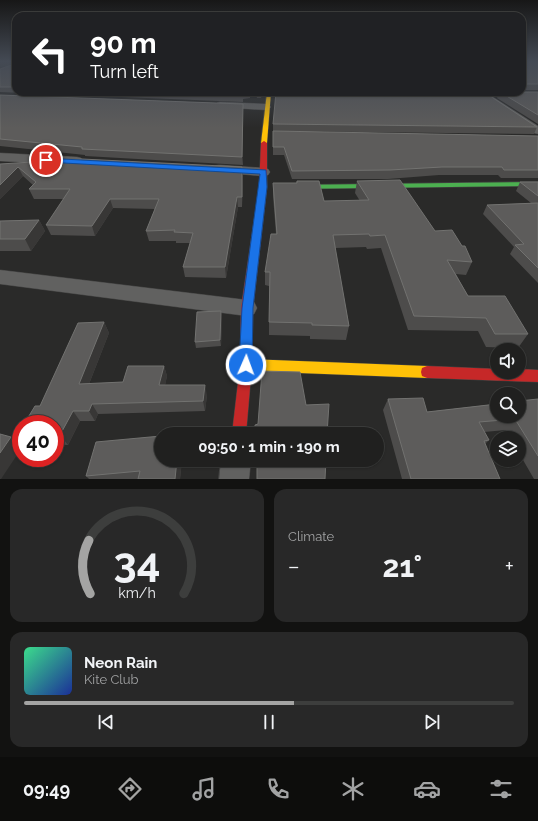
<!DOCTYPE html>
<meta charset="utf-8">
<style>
:root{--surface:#20201f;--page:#282828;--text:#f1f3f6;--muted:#a2a3a4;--line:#3d3e3d;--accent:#a4a4a3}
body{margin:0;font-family:Raleway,sans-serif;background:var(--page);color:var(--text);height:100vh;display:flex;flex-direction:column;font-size:15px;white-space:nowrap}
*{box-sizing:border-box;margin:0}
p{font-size:13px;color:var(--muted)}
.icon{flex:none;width:22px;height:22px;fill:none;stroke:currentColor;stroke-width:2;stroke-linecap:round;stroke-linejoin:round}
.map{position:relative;height:479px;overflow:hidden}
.drawer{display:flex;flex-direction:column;gap:10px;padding:10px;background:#121211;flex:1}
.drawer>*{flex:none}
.hud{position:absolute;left:12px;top:12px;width:514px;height:84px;border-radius:12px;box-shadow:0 1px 3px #0004,0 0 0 1px var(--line);background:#202124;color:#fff;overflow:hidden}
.controls{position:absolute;left:490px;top:343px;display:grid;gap:8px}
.controls a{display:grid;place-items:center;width:36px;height:36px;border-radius:50%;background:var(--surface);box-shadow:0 1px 3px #0004,0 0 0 1px var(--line);font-size:20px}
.speed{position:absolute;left:12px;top:415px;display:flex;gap:8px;font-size:20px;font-weight:700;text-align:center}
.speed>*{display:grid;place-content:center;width:52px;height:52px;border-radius:50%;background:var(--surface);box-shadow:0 1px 3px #0004,0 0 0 1px var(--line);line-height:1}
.speed .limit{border:6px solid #d22;background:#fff;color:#111}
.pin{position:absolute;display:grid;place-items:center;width:34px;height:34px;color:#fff;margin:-17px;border:2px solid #fff;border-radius:50%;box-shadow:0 1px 4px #0007}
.me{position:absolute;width:44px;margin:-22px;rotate:2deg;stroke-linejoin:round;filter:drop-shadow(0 0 3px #0008)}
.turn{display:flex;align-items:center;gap:14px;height:84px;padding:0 12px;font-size:18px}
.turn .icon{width:52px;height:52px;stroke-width:2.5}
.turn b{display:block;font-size:28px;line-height:34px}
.big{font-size:30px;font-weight:700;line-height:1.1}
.drawer .card{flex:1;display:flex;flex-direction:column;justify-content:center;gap:6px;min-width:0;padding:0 14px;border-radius:12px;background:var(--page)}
.drawer .dial{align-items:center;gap:0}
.dial svg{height:104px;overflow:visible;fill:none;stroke:var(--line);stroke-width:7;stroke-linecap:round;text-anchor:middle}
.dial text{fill:var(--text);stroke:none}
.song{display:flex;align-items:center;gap:12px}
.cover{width:48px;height:48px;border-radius:6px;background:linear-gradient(135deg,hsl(150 70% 55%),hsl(230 70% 35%))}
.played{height:4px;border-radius:2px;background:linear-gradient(90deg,var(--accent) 55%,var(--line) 55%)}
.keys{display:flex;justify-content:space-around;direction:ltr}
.heat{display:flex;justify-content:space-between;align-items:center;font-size:22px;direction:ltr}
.drawer .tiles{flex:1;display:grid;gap:10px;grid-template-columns:1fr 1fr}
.card:last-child{grid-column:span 2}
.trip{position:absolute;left:154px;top:427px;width:230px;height:40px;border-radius:20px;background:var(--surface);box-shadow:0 1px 3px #0004,0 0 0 1px var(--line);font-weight:700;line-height:40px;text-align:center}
.dock{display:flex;height:64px;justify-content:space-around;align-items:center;background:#0d0d0c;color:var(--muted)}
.dock .icon{width:28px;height:28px}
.dock .current{color:var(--accent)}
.dock b{font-size:18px;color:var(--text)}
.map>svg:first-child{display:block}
</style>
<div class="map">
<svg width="538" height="479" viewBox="0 0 538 479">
<rect width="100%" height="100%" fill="#2a2a29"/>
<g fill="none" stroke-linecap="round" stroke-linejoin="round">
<g stroke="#454544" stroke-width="1">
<g id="street">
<path d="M 475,92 L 485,92 L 538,126 L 538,134 L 534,133 Z"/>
<path d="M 220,102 L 266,104 L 271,107 L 266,110 L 217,107 L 215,105 L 217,103 Z"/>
<path d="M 0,153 L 77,157 L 81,158 L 83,161 L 81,164 L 77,165 L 0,161 Z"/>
<path d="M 220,165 L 263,168 L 268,169 L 270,172 L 268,175 L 263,176 L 215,172 L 214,169 L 215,166 Z"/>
<path d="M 0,270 L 247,300 L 254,302 L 257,308 L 254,314 L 247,316 L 0,284 Z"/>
<path d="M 221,460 L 251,460 L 249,479 L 219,479 Z"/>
</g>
</g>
<g stroke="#454544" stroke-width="1">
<g id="fast">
<path d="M 453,92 L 538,93 L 538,95 L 455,94 Z"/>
<path d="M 538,182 L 538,186 L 290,189 L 286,187 L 290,185 Z"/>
</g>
</g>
<g stroke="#454544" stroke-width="1">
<g id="slow">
<path d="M 267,92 L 271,92 L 267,143 L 264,145 L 261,143 Z"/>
<path d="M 246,359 L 427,366 L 432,368 L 433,372 L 432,376 L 427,378 L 246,371 L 241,369 L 240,365 L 241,361 Z"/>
</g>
</g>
<g stroke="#454544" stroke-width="1">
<g id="jam">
<path d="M 264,141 L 267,143 L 267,187 L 253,308 L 252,365 L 246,434 L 232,434 L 240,365 L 241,308 L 259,187 L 261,143 Z"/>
<path d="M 427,366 L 497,369 L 497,372 L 519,372 L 519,369 L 538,370 L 538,382 L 427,378 L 422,376 L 421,372 L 422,368 Z"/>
</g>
</g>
<use href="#street" fill="#616160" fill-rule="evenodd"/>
<use href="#fast" fill="#4caf50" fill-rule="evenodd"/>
<use href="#slow" fill="#ffc107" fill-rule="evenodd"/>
<use href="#jam" fill="#c62828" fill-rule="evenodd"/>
</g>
<g fill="#4d4c4b">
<path d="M 16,61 L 16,92 L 250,92 L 250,98 L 243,99 L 243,102 L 0,92 L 0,69 L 14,64 L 14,63 L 0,67 Z"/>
<rect x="522" y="61" width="16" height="29"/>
<path d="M 256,92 L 263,92 L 261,98 L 257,98 Z"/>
<path d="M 500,92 L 538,92 L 538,124 L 497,98 Z"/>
<path d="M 0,95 L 243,104 L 243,165 L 85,156 L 85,155 L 0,146 Z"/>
<path d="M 273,124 L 537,127 L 534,134 L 273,131 Z"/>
<path d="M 273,131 L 538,136 L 538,178 L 501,178 L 498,175 L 439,175 L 388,179 L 292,179 L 284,155 L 273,155 Z"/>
<path d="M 0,164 L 243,176 L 242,207 L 238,207 L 226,278 L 185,277 L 183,267 L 190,243 L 176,243 L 176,241 L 149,241 L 146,231 L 155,209 L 113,208 L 95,236 L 51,235 L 46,225 L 64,199 L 34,199 L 29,189 L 33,185 L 23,176 L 0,199 Z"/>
<path d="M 297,181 L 324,201 L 360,201 L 355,193 L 357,181 L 435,231 L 472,262 L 466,275 L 456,274 L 468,296 L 528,334 L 518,348 L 486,347 L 478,331 L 408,330 L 381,248 L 367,249 L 366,247 L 335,248 L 349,326 L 346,340 L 310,339 L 310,336 L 269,335 L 269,286 L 265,285 L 265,272 L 276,234 L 273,196 L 273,183 L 296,183 Z"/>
<path d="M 520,182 L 538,182 L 538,283 L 510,254 L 514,247 L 483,214 L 487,205 L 531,203 L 516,191 Z"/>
<path d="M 39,220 L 45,231 L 31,251 L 0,251 L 0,221 Z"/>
<path d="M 222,317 L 221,346 L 196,348 L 195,342 Z"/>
<path d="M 104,322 L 109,333 L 89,384 L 123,382 L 164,366 L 167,376 L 165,385 L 207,395 L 205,411 L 98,414 L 95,421 L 80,421 L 68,445 L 55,444 L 55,424 L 40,406 Z"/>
<path d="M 388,399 L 427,412 L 538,399 L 538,479 L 534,479 L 519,453 L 519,438 L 510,438 L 506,430 L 484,432 L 489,440 L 485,444 L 500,479 L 402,479 L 383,410 Z"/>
<path d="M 161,460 L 182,460 L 180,479 L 89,479 L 86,476 Z"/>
</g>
<g fill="#383736">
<path d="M 0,61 L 16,61 L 16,62 L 0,67 Z"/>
<path d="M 261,92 L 263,92 L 261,98 Z"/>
<path d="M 243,104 L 243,165 L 242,157 Z"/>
<path d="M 18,167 L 23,176 L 0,199 L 0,185 Z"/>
<path d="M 242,167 L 243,176 L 242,207 Z"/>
<path d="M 237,197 L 238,207 L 226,278 L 225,267 Z"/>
<path d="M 110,199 L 113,208 L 95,236 L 92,226 Z"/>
<path d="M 39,220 L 45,231 L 31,251 L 25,239 Z"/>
<path d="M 221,311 L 222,317 L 221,346 L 220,340 Z"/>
<path d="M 104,322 L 109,333 L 85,394 L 79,384 Z"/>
<path d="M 164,366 L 167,376 L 163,396 L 159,385 Z"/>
<path d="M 205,385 L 207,395 L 205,411 L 203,401 Z"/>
<path d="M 92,404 L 98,414 L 95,421 L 89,411 Z"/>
<path d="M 73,411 L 80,421 L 68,445 L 60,435 Z"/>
<path d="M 11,437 L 21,447 L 21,449 L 1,479 L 0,479 L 0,453 Z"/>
<path d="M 177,460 L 182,460 L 180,479 L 175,479 Z"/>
</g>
<g fill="#5d5c5b" stroke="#727270">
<path d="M 15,61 L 16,61 L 16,87 L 0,87 L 0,69 L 14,64 Z"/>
<rect x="522" y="61" width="16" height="23"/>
<path d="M 151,92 L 250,92 L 243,92 L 243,95 Z"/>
<path d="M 276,92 L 484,92 L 537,127 L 273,124 Z"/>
<path d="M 500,92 L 538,92 L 538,115 Z"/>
<path d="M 0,95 L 243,104 L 242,157 L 82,149 L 82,147 L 0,139 Z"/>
<path d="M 273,131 L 538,136 L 538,170 L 504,170 L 502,167 L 442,167 L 390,170 L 292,171 L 284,147 L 273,147 Z"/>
<path d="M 82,159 L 242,167 L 242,197 L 237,197 L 225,267 L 183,267 L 193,233 L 174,232 L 175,230 L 146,231 L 159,199 L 110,199 L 92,226 L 46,225 L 70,189 L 29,189 L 36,182 L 18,167 L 0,185 L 0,164 Z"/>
<path d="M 400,180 L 435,231 L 452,230 L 462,246 L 465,246 L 472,262 L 447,260 L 468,296 L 505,296 L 528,334 L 495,334 L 486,318 L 414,316 L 385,235 L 370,236 L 369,234 L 333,235 L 349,326 L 312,325 L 312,323 L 269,322 L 270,272 L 265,272 L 271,234 L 277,234 L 273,183 L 297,183 L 297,181 L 319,181 L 324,201 L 369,200 L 357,181 Z"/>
<path d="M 520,182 L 538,182 L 538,196 Z"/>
<path d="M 538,203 L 538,268 L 515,245 L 524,244 L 487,205 Z"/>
<path d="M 39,220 L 25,239 L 0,239 L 0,221 Z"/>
<path d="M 221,311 L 220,340 L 195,342 L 197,312 Z"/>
<path d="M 104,322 L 79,384 L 123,382 L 128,366 L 164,366 L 159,385 L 205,385 L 203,401 L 92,404 L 89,411 L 73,411 L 60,435 L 55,435 L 55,424 L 24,424 L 35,406 L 40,406 L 78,323 Z"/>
<path d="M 262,371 L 300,372 L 306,405 L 329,404 L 327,434 L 255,434 L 255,425 L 258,424 Z"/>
<path d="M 423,398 L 427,412 L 497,404 L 497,416 L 519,416 L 519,401 L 538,399 L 538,456 L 515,419 L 479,422 L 489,440 L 484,441 L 500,479 L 411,479 L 388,399 Z"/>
<path d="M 0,434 L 11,437 L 0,453 Z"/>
<path d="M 161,436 L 161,460 L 177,460 L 175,479 L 138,479 L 140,471 L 86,476 L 96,442 Z"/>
<path d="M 257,460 L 326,460 L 325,479 L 257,479 Z"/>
</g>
<linearGradient id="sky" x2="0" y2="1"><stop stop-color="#171717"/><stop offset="0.48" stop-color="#444a54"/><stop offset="1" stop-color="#444a54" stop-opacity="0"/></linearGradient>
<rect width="538" height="128" fill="url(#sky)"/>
<path fill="#1a73e8" stroke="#114b97" d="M 44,158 L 266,170 L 267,187 L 253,308 L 252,365 L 250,369 L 246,371 L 241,369 L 239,365 L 242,308 L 260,174 L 46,162 L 44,161 Z"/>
</svg>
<div class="controls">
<a><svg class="icon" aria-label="sound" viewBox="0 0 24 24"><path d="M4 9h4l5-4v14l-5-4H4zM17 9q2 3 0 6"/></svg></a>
<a><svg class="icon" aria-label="search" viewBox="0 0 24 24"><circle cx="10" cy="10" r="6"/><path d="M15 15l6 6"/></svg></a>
<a><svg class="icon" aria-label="layers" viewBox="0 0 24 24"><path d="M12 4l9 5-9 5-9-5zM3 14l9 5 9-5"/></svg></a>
</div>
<div class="speed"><div class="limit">40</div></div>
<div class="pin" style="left:46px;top:160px;background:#d93025"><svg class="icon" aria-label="arrive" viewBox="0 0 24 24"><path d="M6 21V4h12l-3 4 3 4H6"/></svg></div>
<svg class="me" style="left:246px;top:365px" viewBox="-20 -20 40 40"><circle r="17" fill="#1a73e8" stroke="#fff" stroke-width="3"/><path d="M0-11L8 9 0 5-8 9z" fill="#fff"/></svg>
<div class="trip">09:50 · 1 min · 190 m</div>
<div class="hud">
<div class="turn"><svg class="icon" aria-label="left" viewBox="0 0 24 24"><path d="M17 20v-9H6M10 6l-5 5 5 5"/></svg><div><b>90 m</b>Turn left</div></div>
</div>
</div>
<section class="drawer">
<div class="tiles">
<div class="card dial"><svg viewBox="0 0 100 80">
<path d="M14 69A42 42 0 1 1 86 69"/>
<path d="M14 69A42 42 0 0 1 13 28" stroke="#a4a4a3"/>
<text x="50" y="56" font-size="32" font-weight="700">34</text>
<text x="50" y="72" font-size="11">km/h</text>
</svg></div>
<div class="card"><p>Climate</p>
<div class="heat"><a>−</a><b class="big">21°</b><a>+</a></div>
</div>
<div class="card">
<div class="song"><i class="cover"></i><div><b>Neon Rain</b><p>Kite Club</p></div></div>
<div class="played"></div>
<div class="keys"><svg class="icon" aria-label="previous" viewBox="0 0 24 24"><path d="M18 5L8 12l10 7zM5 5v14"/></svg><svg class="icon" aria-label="pause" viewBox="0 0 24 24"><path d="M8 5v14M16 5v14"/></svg><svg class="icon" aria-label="next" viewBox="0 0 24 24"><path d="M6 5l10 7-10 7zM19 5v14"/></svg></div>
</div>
</div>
</section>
<nav class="dock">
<b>09:49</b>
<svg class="icon current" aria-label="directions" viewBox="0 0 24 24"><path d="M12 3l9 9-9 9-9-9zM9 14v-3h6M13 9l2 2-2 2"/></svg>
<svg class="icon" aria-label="music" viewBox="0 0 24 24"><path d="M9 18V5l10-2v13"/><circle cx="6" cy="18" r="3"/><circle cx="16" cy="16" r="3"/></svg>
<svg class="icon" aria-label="phone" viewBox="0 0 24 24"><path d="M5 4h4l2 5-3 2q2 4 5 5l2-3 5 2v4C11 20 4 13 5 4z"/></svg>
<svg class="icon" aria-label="climate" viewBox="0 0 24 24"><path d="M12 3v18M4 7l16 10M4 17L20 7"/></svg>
<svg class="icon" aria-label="car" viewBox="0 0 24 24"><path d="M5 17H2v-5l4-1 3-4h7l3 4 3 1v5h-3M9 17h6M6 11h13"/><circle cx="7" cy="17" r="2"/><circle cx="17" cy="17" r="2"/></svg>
<svg class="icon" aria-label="filters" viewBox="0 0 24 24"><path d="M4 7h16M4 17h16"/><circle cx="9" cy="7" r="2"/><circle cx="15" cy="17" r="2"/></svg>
</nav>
